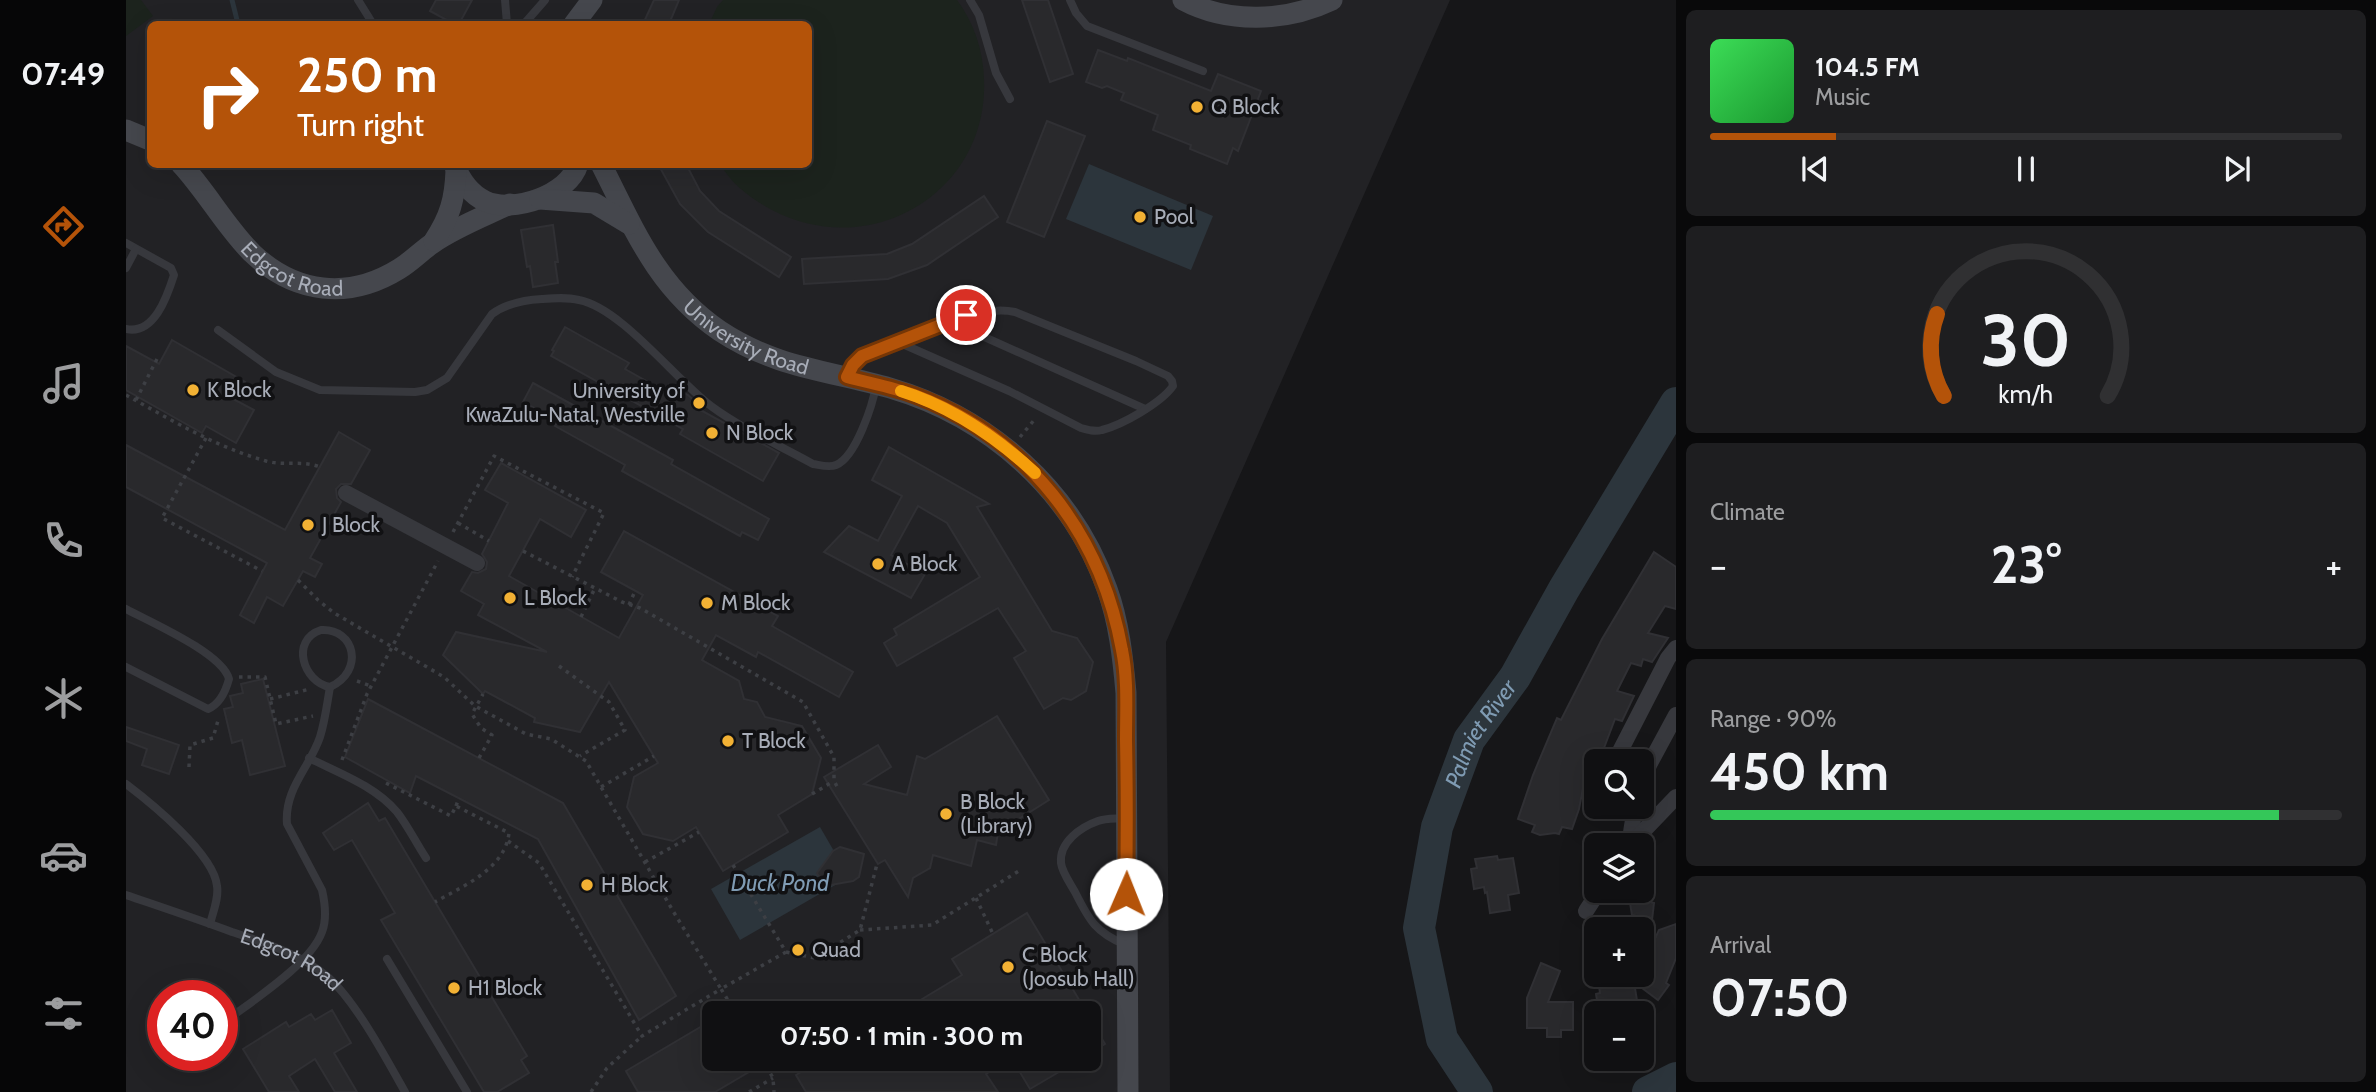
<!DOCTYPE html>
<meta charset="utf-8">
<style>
:root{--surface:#101012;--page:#1e1e20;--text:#f1f3f6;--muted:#9c9d9f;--line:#303032;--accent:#b45309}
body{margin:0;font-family:Cabin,sans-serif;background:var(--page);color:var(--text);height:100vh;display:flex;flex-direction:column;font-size:26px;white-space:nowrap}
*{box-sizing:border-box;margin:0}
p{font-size:23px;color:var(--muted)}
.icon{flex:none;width:38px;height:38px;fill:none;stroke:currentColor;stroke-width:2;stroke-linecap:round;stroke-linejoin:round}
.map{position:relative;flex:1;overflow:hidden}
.details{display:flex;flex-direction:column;gap:10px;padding:10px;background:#09090a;width:700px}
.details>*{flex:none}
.top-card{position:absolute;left:21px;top:21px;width:665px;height:147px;border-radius:10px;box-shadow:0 7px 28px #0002,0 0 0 2px var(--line);background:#b45309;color:#fff;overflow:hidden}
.controls{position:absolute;left:1458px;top:749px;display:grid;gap:14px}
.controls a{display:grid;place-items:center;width:70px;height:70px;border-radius:10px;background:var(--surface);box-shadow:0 7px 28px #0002,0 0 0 2px var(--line);font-size:35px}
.speed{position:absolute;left:21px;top:980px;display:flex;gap:14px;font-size:35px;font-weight:700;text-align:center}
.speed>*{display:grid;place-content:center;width:91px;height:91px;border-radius:50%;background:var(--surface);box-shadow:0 7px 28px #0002,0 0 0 2px var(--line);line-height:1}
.speed .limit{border:10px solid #d22;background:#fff;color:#111}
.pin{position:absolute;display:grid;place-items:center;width:60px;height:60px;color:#fff;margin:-30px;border:4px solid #fff;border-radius:50%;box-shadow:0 2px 7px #0007}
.me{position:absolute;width:77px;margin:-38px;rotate:1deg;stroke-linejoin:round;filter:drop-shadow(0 0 5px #0008)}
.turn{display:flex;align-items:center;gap:24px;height:147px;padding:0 35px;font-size:32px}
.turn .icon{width:91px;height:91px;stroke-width:2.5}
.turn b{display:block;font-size:49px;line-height:60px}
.big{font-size:52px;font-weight:800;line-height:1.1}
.details .card{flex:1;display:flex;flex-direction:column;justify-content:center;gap:10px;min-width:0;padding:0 24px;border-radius:10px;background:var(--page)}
.details .dial{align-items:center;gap:0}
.dial svg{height:182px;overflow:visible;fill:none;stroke:var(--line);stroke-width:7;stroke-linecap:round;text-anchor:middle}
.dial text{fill:var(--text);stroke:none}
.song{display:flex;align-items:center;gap:21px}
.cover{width:84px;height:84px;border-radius:10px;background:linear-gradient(135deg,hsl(130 70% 55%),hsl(130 70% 35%))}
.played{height:7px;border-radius:4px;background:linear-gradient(90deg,var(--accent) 20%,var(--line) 20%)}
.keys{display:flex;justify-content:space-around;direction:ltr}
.heat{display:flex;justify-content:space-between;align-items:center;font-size:38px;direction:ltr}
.charge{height:10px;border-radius:5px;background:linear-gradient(90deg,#34c759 90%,var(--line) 0)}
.trip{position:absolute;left:576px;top:1001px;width:399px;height:70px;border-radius:10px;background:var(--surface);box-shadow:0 7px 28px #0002,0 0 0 2px var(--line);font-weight:800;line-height:70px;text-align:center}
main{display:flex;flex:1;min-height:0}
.menu{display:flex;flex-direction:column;width:126px;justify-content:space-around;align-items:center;background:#060607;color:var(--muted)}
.menu .icon{width:49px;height:49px}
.menu .current{color:var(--accent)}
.menu b{font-size:32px;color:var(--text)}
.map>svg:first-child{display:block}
</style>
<main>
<nav class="menu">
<b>07:49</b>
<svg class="icon current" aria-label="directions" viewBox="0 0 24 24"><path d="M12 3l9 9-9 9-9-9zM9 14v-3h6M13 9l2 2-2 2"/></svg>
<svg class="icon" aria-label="music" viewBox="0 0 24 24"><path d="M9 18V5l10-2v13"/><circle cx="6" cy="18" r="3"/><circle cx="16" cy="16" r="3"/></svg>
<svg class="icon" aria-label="phone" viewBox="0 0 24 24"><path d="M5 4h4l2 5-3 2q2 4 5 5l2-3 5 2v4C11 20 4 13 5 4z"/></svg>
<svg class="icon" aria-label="climate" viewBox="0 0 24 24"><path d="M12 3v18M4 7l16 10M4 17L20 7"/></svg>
<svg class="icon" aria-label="car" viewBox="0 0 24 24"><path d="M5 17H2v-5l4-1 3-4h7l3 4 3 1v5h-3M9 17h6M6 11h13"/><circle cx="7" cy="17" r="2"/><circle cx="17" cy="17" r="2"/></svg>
<svg class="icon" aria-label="filters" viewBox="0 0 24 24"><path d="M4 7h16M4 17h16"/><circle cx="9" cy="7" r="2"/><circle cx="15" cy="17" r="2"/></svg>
</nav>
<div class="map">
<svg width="1550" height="1092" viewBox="0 0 1550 1092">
<rect width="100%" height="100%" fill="#161618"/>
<path fill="#222225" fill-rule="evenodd" d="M 0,0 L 1324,0 L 1040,642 L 1044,1092 L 0,1092 ZM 24,24 L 682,24 L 682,164 L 24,164 ZM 37,996 L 96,996 L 96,1055 L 37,1055 ZM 588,1013 L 962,1013 L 962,1059 L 588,1059 Z"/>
<g fill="#1c231d">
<path d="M 0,0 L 15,0 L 27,16 L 0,36 Z"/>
<path d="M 597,0 L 831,0 C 848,23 857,50 858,79 C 863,192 745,262 646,210 C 627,200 605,184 595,165 L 682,164 L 682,24 L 583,24 L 591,7 Z"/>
</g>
<g fill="#2c353c">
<path d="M 963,164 L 1087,216 L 1065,270 L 940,219 Z"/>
<path d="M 694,827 L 723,877 L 614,940 L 585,889 Z"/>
</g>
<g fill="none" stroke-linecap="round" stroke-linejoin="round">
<path stroke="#2c353c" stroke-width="5" d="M 106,0 L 112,24"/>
<g stroke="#2c353c" stroke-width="32">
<path id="s1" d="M 1351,1092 L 1316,1039 L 1293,928 L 1311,827 L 1343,740 L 1389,677 L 1438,589 L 1550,403"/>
<path d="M 1522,1092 L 1550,1078"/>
</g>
</g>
<g fill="#29292c" stroke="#303034" stroke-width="2">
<path d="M 310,0 L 346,0 L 333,24 L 328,24 L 304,11 Z"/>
<path d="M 528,0 L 553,0 L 543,24 L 517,24 Z"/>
<path d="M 896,0 L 922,0 L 947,74 L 924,82 Z"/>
<path d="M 972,50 L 1001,61 L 1002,58 L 1085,91 L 1092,74 L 1135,91 L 1112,151 L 1107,148 L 1101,164 L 1064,149 L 1065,145 L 1027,130 L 1032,115 L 995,100 L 998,93 L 981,86 L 976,88 L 960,82 Z"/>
<path d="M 921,121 L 959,136 L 918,237 L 881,222 Z"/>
<path d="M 532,164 L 560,164 L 574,191 L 593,211 L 665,257 L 653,277 L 582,232 L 554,204 Z"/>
<path d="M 858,196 L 872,217 L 801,265 L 762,279 L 678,284 L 676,259 L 761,254 L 786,244 Z"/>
<path d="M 427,225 L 432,262 L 429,262 L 432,283 L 407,287 L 404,266 L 401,267 L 395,230 Z"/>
<path d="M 439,327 L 503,363 L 499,369 L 540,392 L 543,385 L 562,395 L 571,403 L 569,407 L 653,453 L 637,481 L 554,434 L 557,429 L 425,356 L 428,351 L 426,350 Z"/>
<path d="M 46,340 L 119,382 L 109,400 L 128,410 L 110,443 L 80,426 L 76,433 L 0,390 L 0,346 L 33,364 Z"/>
<path d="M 407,383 L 547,460 L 545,464 L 643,519 L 632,540 L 616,532 L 614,536 L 496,471 L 499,465 L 429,426 L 432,421 L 397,402 Z"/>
<path d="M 213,432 L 244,450 L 225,484 L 215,484 L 210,489 L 211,498 L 215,502 L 184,558 L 196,564 L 189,577 L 177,571 L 157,606 L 141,597 L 128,623 L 114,615 L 141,563 L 0,487 L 0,445 L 159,530 Z"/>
<path d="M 763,447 L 863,504 L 851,507 L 926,631 L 951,638 L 967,662 L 960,691 L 945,700 L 937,698 L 918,709 L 888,658 L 900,651 L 872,608 L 771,666 L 758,643 L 771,635 L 768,629 L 854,577 L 821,523 L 792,506 L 765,555 L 799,574 L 785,598 L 698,552 L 723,526 L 752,541 L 776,496 L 746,480 Z"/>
<path d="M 375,463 L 460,510 L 445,537 L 414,519 L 383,576 L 493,638 L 517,595 L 475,572 L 498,531 L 652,616 L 646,626 L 727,672 L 713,697 L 632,652 L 630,657 L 590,635 L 576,660 L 613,681 L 618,699 L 631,702 L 639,717 L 676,726 L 695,758 L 686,794 L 652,815 L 662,832 L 597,871 L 570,827 L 547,841 L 517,834 L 501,807 L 508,777 L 532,763 L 483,682 L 454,732 L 408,722 L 409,718 L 359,691 L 357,694 L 317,655 L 330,632 L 421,652 L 352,615 L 358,604 L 335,591 L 346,572 L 352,573 L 360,569 L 361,562 L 356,554 L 382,503 L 359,490 Z"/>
<path d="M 1528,552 L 1550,567 L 1550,609 L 1539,606 L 1522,633 L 1542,638 L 1526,662 L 1517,659 L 1515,666 L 1505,663 L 1491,691 L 1508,696 L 1496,721 L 1489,719 L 1473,761 L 1470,761 L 1468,773 L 1460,772 L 1453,809 L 1446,829 L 1436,827 L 1433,834 L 1429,833 L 1414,835 L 1406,832 L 1409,825 L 1392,819 L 1407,775 L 1431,718 L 1435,720 L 1476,639 Z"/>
<path d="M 137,679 L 159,766 L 124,775 L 116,740 L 106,743 L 98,709 L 107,707 L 104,696 L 117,693 L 115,684 Z"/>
<path d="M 242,699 L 437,803 L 550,996 L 513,1020 L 412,839 L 290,776 L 284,793 L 219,757 Z"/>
<path d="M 871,716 L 923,800 L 872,832 L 870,845 L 851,840 L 845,866 L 807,855 L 804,868 L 787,878 L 782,897 L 759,860 L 752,864 L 698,777 L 752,745 L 765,767 L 738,784 L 781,795 L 791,756 L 799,759 Z"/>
<path d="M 0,727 L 53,745 L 43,774 L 16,765 L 21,749 L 0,741 Z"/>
<path d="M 242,803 L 253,821 L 259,818 L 401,1056 L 395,1060 L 403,1073 L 371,1092 L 358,1092 L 255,920 L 269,913 L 226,840 L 208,850 L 197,833 Z"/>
<path d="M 714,847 L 738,854 L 733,877 L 727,881 L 699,886 L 691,873 L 707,851 Z"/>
<path d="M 1371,856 L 1372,860 L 1387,858 L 1393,893 L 1382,895 L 1384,910 L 1364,913 L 1361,892 L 1359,893 L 1358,887 L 1348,889 L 1345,869 L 1351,868 L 1349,859 Z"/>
<path d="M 1503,897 L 1528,903 L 1526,920 L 1506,915 Z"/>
<path d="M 901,913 L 961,1013 L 773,1013 L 836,975 L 826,959 Z"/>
<path d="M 1550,924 L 1550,958 L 1540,983 L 1543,985 L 1532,1000 L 1508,982 L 1513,1013 L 1473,1013 L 1470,994 L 1474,993 L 1472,979 L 1516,975 L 1516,949 L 1526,945 L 1533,930 Z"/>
<path d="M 1415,963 L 1434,971 L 1422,1002 L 1447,1002 L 1447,1030 L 1435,1030 L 1435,1037 L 1421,1037 L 1421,1028 L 1401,1028 L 1401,998 Z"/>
<path d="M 206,1010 L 225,1043 L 208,1053 L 231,1092 L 209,1092 L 189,1059 L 163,1076 L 173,1092 L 143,1092 L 117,1049 L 160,1022 L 163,1027 L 185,1014 L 189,1020 Z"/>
<path d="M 962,1016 L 979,1044 L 962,1054 Z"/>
<path d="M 588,1019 L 588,1059 L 645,1059 L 589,1092 L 512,1092 L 500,1071 Z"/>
<path d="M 697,1059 L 883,1059 L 860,1074 L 872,1092 L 680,1092 L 670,1075 Z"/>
<path d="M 886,1059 L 955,1059 L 904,1089 Z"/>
</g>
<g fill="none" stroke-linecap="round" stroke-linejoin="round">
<g stroke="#3d3f44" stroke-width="3.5" stroke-dasharray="3.5 5" stroke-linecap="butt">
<path d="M 0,395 C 45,420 90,447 140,461 C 157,466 177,460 194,467"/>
<path d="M 10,400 L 31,359"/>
<path d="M 894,437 L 909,419"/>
<path d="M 80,438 L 36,518 L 136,571"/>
<path d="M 332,523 L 363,541"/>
<path d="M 327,532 L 368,456 L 478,513 L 446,577"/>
<path d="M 397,551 L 496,602 L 514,608 L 677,702 L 708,757 L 708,781 L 712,788"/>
<path d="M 172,580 L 192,600 L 208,613 L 318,677 L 349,706 L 400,734 L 425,739 L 460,761 L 547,911 L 595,989 L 660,952 L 607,865"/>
<path d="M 503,605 L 509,591"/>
<path d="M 455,617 L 469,588"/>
<path d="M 433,666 L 483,702 L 499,730 L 454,756"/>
<path d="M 113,677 L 139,677 L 150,724 L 187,716"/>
<path d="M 231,681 L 245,686"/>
<path d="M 144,699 L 184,689"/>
<path d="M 353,758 L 366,735 L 355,728 L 346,714 L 357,694"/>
<path d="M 216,760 L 241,694 L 312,561"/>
<path d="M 63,767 L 64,745 L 87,738 L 93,717"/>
<path d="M 260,783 L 325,816 L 330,806 L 383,833 C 379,869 337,886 309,902"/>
<path d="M 475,787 L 528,756"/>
<path d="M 686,794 L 708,781"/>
<path d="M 330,806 L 333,798"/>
<path d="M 382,841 L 413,863 L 516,1036 L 595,989 L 610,1013"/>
<path d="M 519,862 L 573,832"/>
<path d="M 850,898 L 867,934"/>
<path d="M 734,930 L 806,925 L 896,869"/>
<path d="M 660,952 L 689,958 L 734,930 L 751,864"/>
<path d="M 636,1059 L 647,1078 L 648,1092"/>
<path d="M 465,1092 L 481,1068 L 516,1036"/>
<path d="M 623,1092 L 647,1078"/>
</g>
<g stroke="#37383d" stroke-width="8">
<path d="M 232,0 L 247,24"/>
<path d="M 379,0 L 381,24"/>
<path d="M 844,0 L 853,15 L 870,73 L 884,99"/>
<path d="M 944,0 L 950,13 L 961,26 L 1077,71"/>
<path d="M 398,24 L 419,0"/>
<path d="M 0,243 L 45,268 L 48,275 C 41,297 28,335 0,329"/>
<path d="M 0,268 L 10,249"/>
<path d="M 825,322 L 1019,409"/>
<path d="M 92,330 L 150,372 L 194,390 L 289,392 L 301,390 L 321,378 L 366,314 C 381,303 398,300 416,299 C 429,298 441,297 453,300 C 495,308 549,379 585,406 C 616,429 653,445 687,464 C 694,465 703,468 710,465 C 730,457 747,404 750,385"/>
<path d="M 721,377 C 728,363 735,357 749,351 C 788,337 849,303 889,312 L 1010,361 L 1042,376 L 1046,381 L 1047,386 C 1035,403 996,425 976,430 C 969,432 962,430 955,428 L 883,391 L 772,342"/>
<path d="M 0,609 C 24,622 96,653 103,679 C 100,690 94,704 82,709 L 0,667"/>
<path d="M 195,630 C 229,628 239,671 204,687 C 177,682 164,640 195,630 Z"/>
<path d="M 183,758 C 213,773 249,786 271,812 C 282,826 290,843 300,858"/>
<path d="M 0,784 C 25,803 88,854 91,886 C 93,898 87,912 84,924"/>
<path d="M 999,818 C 991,819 980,818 972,821 C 955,827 933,842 935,863 C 936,872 944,883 949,892 C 963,920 970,933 1000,945"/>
<path id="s2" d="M 0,895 C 35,907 71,919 106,932 C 139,943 175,954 202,977 C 230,1002 260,1058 279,1092"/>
<path d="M 261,959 L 341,1092"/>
<path d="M 96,1024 C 124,1002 184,965 196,932 C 201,919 199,903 196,890 L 161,824 C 158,789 184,767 194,737 C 199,721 201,704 204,687"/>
</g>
<g stroke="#37383d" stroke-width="16">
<path d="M 1489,761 L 1542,658 L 1550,648"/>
<path d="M 1516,785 L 1523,765 L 1550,715"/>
<path d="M 1467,803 L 1470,798"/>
<path d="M 1503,845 L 1509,807"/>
<path d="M 1504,845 L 1550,797"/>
<path d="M 1460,911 L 1473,891"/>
</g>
<g stroke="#45474d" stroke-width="21">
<path d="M 1057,0 C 1102,24 1160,22 1206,0"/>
<path d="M 448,24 L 466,0"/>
<path d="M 0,130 L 24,140"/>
<path id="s3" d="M 55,164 C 81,192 99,226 126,253 C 169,294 223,300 273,269 C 286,261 295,251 307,243 C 330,227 359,216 384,204"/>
<path d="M 328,164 C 334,179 344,194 359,201 C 386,214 443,195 452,164"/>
<path id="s4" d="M 475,164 C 508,229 531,288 594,331 C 650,368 701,370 764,388 C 863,417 946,490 981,589 C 993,622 997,658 1000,693 L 1002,1092"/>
<path d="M 414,199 L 468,203 L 503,224"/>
<path d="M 308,241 C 324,217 329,199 330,170"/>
</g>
<path stroke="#37383d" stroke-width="16" d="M 220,493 L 351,563"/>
</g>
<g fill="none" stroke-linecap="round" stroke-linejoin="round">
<g stroke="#753606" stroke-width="18">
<path id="route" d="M 840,315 L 736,356 L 727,365 L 721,377 C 743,383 766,387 788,395 C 901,437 975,533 996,650 C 1002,679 1000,710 1000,740 C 1001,791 1001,843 1000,894"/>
</g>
<use href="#route" stroke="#b45309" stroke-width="12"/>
<path stroke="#f59e0b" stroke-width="12" d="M 775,391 C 826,407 870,437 909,473"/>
</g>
<g fill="#f2b134" stroke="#111113" stroke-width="2.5">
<circle cx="1071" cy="107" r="7"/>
<circle cx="1014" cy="217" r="7"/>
<circle cx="67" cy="390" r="7"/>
<circle cx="573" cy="403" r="7"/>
<circle cx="586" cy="433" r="7"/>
<circle cx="182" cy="525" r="7"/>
<circle cx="752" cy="564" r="7"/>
<circle cx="384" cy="598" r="7"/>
<circle cx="581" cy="603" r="7"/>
<circle cx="602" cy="741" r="7"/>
<circle cx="820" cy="814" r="7"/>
<circle cx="461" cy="885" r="7"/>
<circle cx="672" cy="950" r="7"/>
<circle cx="882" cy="967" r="7"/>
<circle cx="328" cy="988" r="7"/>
</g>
<g text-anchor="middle" stroke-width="7" stroke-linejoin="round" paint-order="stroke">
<g font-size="21" fill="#a8adb8" stroke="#111113" text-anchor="start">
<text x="1085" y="114">Q Block</text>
<text x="1028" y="224">Pool</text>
<text x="81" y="397">K Block</text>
<text x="559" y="398" text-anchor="end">University of<tspan x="559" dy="24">KwaZulu-Natal, Westville</tspan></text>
<text x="600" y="440">N Block</text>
<text x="196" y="532">J Block</text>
<text x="766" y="571">A Block</text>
<text x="398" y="605">L Block</text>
<text x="595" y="610">M Block</text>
<text x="616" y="748">T Block</text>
<text x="834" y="809">B Block<tspan x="834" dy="24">(Library)</tspan></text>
<text x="475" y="892">H Block</text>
<text x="686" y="957">Quad</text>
<text x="896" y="962">C Block<tspan x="896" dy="24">(Joosub Hall)</tspan></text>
<text x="342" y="995">H1 Block</text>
</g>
<g font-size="21" fill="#a8adb8" stroke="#111113">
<text dy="7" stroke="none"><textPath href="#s3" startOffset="159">Edgcot Road</textPath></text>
<text dy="7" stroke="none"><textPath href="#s4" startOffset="234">University Road</textPath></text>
<text dy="7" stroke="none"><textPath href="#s2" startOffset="178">Edgcot Road</textPath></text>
</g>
<g font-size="23" font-style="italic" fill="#7f9bb3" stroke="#111113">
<text dy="8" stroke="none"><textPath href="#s1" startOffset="383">Palmiet River</textPath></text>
<text x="654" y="891">Duck Pond</text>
</g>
</g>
</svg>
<div class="controls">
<a><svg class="icon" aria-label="search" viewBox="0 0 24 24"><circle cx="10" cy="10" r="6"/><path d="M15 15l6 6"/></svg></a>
<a><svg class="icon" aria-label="layers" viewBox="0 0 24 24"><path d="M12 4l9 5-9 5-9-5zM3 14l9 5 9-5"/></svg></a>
<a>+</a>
<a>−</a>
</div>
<div class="speed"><div class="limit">40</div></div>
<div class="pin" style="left:840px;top:315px;background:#d93025"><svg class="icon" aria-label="arrive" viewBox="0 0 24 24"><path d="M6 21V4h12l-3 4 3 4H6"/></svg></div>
<svg class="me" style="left:1000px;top:894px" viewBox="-20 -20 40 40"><circle r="19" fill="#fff"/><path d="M0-13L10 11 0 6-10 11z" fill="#b45309"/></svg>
<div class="trip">07:50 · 1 min · 300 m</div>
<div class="top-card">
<div class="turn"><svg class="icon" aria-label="right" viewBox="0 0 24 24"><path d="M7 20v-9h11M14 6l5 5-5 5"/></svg><div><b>250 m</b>Turn right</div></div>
</div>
</div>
<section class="details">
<div class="card">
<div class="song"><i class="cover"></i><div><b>104.5 FM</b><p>Music</p></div></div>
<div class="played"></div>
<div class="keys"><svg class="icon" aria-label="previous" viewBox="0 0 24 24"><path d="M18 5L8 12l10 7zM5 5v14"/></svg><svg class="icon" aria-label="pause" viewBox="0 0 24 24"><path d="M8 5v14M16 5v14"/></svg><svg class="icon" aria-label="next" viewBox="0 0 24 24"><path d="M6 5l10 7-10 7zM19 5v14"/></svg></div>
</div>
<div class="card dial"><svg viewBox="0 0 100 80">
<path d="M14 69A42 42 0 1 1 86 69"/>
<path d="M14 69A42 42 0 0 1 11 33" stroke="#b45309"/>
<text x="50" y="56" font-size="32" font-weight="700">30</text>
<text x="50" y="72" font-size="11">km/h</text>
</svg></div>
<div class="card"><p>Climate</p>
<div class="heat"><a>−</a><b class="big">23°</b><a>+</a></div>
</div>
<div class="card"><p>Range · 90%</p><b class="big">450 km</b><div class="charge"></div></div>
<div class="card"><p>Arrival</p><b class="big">07:50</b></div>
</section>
</main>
